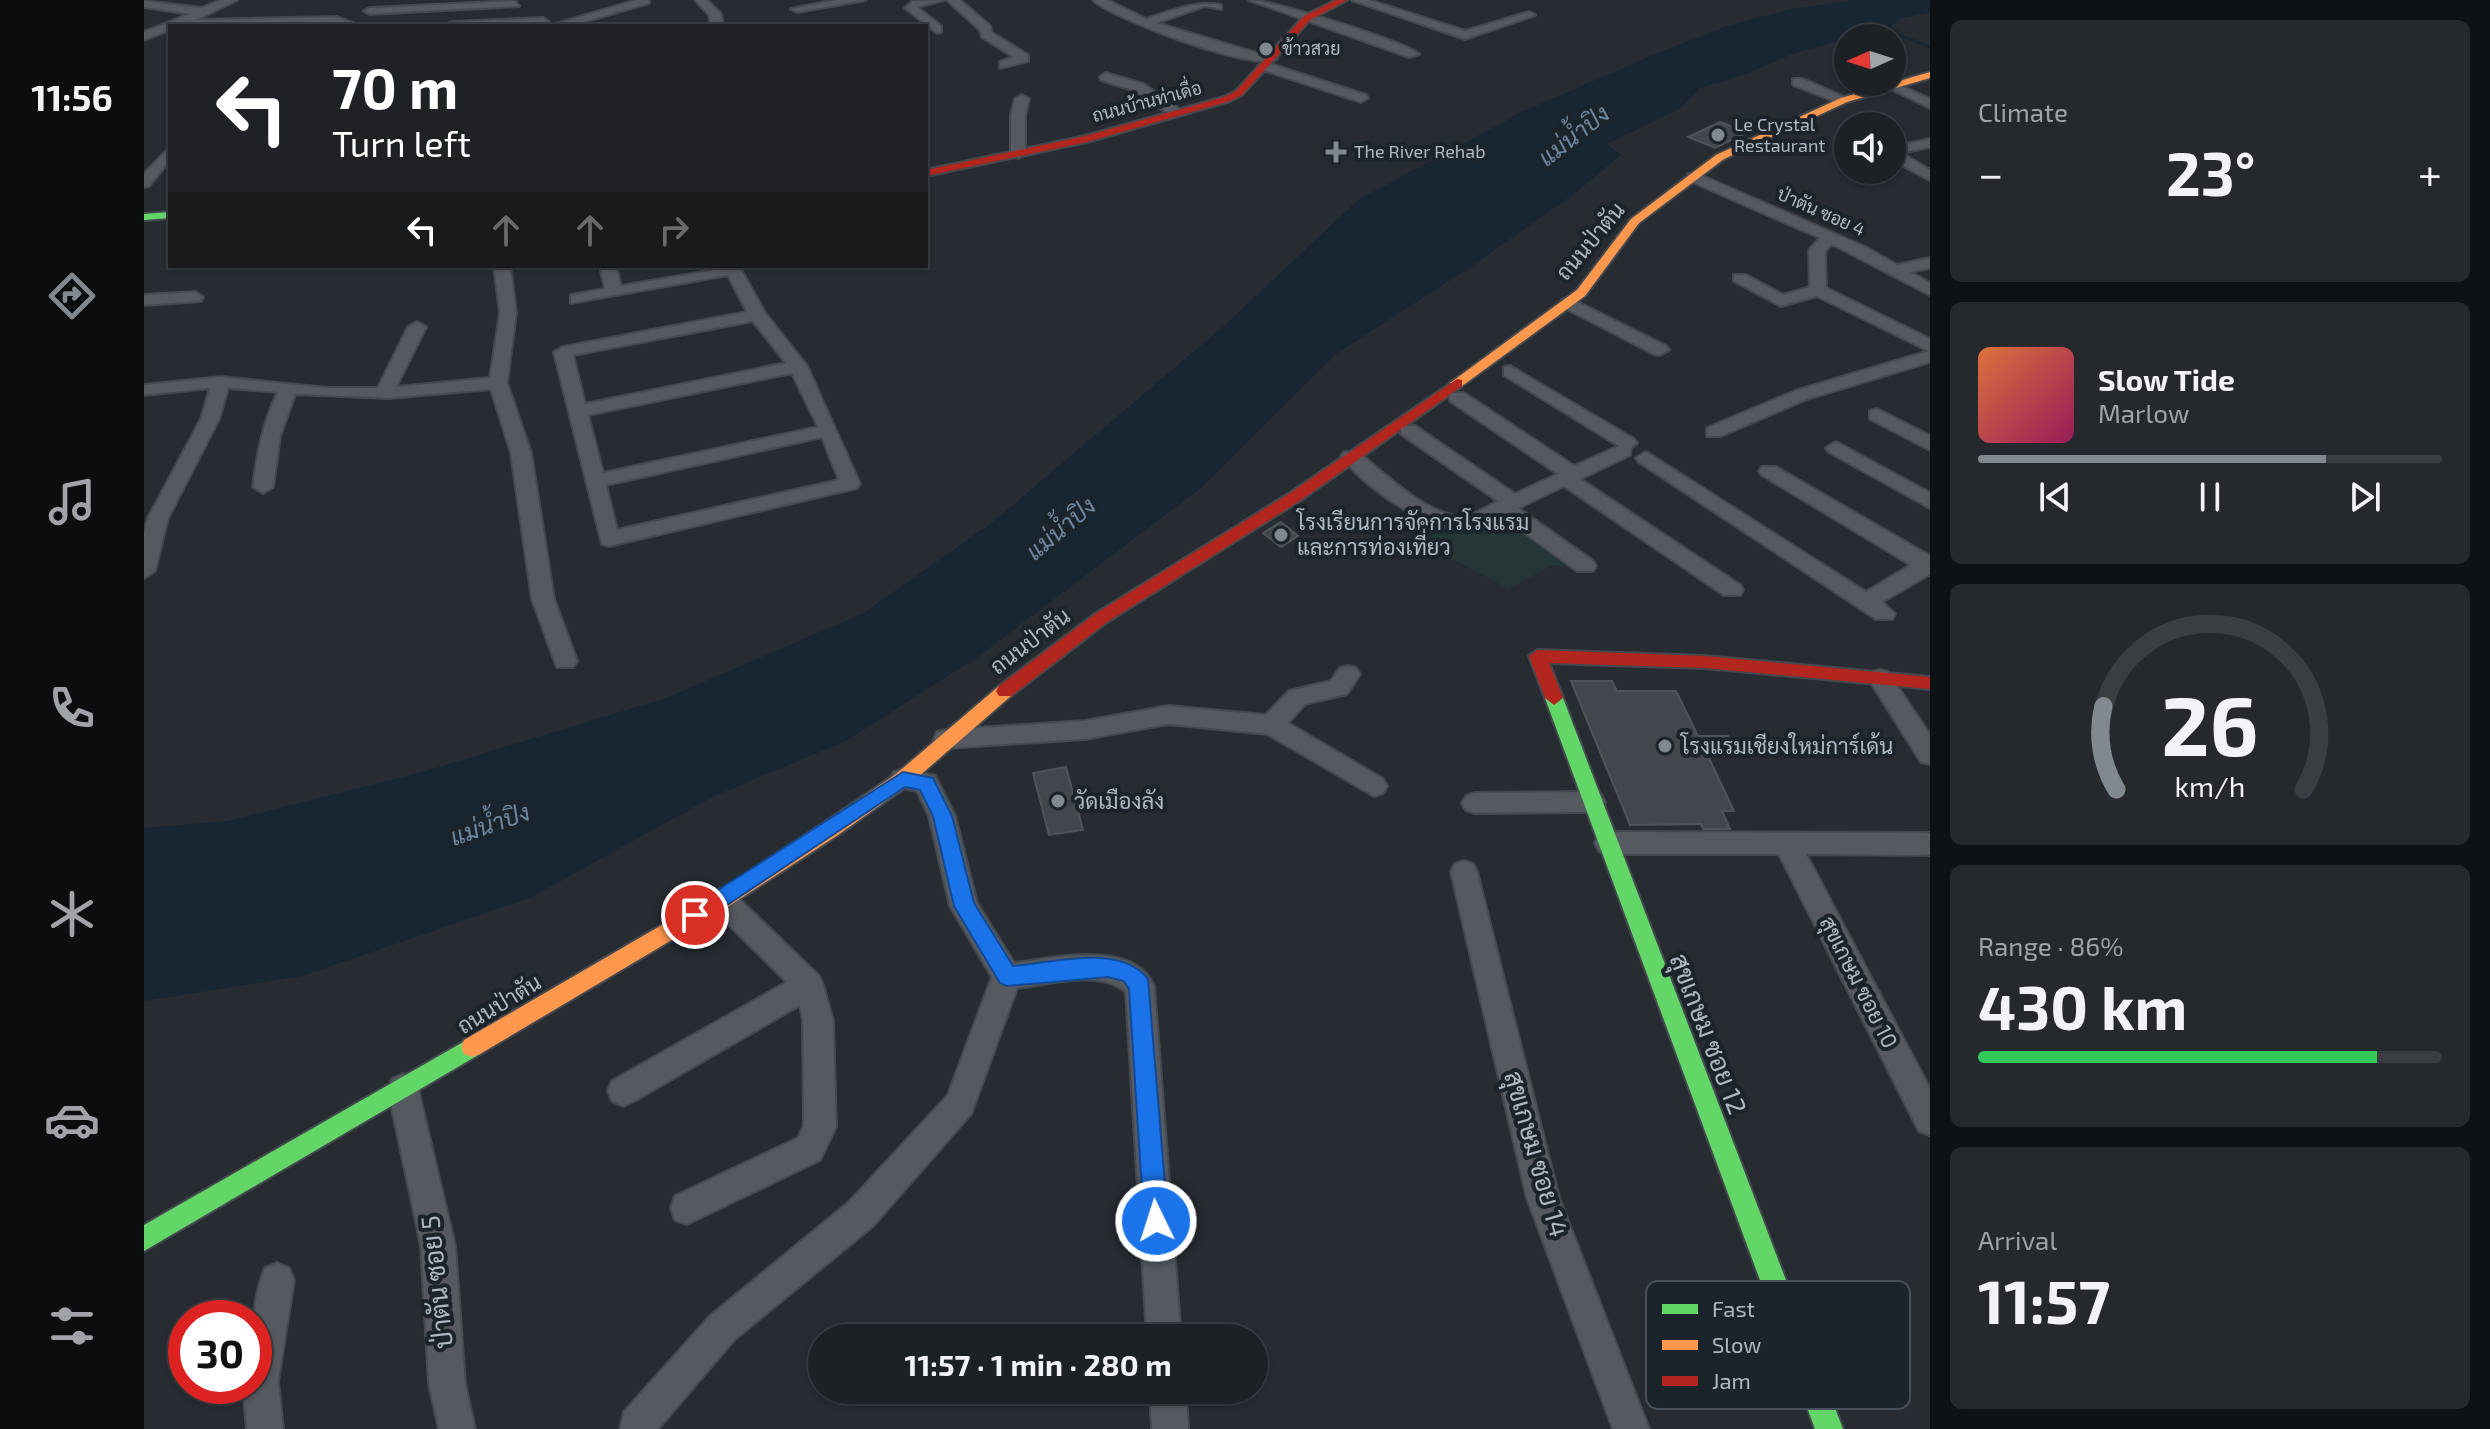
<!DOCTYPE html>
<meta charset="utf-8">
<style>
:root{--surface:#1c2126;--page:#25292e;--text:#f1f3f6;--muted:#a0a3a7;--line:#3a3e43;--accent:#808890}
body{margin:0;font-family:"Exo 2",Sarabun,sans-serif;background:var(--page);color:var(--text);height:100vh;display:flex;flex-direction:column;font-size:30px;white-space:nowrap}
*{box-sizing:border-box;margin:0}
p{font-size:26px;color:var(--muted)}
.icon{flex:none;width:44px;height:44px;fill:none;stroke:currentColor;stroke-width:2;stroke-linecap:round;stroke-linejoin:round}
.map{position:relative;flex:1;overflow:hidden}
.sheet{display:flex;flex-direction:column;gap:20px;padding:20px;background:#0f1215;width:560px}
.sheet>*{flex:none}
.hud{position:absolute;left:24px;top:24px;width:760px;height:244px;border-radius:0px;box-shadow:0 2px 6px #0004,0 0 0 2px var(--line);background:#202124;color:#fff;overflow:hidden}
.needle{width:52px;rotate:267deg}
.fabs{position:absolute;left:1690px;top:24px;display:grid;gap:16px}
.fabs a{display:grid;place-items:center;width:72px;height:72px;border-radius:50%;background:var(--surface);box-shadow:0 2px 6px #0004,0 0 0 2px var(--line);font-size:40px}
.speed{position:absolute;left:24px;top:1300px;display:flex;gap:16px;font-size:40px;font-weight:700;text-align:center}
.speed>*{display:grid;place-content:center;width:104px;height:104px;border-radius:50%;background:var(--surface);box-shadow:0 2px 6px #0004,0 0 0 2px var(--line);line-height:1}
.speed .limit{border:12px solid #d22;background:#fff;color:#111}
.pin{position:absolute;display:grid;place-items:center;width:68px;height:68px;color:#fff;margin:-34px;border:4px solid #fff;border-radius:50%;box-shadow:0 2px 8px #0007}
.me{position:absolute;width:88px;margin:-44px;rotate:356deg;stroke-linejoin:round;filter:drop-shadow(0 0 6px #0008)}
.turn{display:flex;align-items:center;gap:28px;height:168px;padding:0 32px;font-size:36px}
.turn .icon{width:104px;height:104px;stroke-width:2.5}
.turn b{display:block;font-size:56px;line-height:68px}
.lanes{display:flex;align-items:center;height:76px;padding:0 32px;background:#0003;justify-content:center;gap:40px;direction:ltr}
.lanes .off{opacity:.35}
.big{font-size:60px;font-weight:700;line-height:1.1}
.sheet .card{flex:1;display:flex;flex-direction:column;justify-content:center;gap:12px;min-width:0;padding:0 28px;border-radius:12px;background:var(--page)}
.sheet .dial{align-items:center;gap:0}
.dial svg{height:208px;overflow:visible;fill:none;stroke:var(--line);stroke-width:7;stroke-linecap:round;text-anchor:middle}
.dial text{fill:var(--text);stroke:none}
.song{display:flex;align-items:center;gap:24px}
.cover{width:96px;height:96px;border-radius:12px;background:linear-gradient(135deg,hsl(20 70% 55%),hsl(330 70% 35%))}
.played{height:8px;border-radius:4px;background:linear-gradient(90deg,var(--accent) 75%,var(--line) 75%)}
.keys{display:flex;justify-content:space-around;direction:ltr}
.heat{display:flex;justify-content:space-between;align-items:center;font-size:44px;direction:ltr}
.charge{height:12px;border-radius:6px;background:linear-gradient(90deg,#34c759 86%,var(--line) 0)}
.trip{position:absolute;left:664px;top:1324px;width:460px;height:80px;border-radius:40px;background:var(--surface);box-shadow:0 2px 6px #0004,0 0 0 2px var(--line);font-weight:700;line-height:80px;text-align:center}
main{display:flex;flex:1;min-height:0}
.tab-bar{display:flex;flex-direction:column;width:144px;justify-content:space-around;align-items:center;background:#0b0d0f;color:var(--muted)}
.tab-bar .icon{width:56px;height:56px}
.tab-bar .selected{color:var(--accent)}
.tab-bar b{font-size:36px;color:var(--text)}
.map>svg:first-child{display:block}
</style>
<main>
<nav class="tab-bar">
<b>11:56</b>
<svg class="icon selected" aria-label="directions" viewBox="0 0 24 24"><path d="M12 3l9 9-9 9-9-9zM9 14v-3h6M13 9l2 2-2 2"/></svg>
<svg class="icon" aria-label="music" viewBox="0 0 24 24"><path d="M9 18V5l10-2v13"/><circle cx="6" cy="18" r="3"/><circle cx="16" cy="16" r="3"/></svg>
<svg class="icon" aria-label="phone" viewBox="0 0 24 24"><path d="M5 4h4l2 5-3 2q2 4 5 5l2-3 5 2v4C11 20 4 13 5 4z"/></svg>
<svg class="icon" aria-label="climate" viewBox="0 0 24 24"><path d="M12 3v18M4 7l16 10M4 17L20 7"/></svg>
<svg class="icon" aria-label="car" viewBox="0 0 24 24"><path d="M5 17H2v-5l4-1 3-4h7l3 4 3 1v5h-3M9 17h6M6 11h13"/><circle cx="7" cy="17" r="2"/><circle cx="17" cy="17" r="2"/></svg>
<svg class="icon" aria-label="filters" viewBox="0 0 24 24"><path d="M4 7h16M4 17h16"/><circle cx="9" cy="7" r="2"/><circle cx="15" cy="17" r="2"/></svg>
</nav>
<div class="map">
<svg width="1786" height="1429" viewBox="0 0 1786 1429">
<rect width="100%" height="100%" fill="#262c32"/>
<path fill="#243636" d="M 1359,514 L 1435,569 L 1409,565 L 1365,589 L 1280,544 L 1296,527 L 1324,530 Z"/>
<path fill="#182632" d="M 1711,0 L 1786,0 L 1786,13 L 1757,18 L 1747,27 L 1760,36 L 1753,39 L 1731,34 L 1704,38 L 1648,54 L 1600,75 L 1556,88 L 1537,108 L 1463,144 L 1477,155 L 1430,194 L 1328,266 L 1192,354 L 1057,488 L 835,656 L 702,741 L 568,797 L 386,898 L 158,976 L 0,1001 L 0,828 L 84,821 L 282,771 L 522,698 L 720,613 L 850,521 L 1081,325 L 1214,200 L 1380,111 L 1509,55 L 1586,25 L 1647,9 Z"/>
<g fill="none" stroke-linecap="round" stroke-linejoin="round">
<path stroke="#182632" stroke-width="3" d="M 1752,34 L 1786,47"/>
</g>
<g fill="#42474d" stroke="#4e5459" stroke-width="2">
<path d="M 1576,122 L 1604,132 L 1571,148 L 1544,137 Z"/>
<path d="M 1137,522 L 1154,536 L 1137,547 L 1119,533 Z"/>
<path d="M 1427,681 L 1468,681 L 1473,691 L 1532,691 L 1554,736 L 1584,736 L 1594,756 L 1564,756 L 1590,811 L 1578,811 L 1586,829 L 1559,829 L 1557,824 L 1486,825 Z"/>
<path d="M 922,767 L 939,830 L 905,835 L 889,773 Z"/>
</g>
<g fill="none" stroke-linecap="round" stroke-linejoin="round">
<g stroke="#44494f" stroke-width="4">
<g id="street">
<path d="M 77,0 L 93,0 L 52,20 L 193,17 L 217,26 L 26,26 L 26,30 L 0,40 L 0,32 L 46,14 L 0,7 L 0,1 L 58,8 Z"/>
<path d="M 493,0 L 505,0 L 505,3 L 425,26 L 405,26 Z"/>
<path d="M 551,0 L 563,0 L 577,14 L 579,26 L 567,26 L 565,15 Z"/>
<path d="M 692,0 L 722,0 L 653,12 L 647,9 Z"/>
<path d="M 800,0 L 773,7 L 797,26 L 797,32 L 793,33 L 761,8 L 769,1 Z"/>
<path d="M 803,0 L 816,0 L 846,26 L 848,33 L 884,55 L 884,61 L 856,68 L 856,62 L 870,57 L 838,37 L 836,30 Z"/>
<path d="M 949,0 L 963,0 L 1002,19 C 1026,11 1053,0 1077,5 L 1077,9 L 1061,6 L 1012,23 L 1133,59 C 1112,73 970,19 949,0 Z"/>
<path d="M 1105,0 C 1128,0 1258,41 1275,54 L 1265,57 Z"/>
<path d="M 1208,0 L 1225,0 L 1321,31 L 1385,12 L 1391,15 L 1321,39 Z"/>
<path d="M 371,1 L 375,6 L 226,14 L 220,11 L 226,8 Z"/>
<path d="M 399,18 L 405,22 L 403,24 L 301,26 L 307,22 Z"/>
<path d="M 1120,62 L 1222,95 L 1224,98 L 1217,102 L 1116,69 L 1114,66 Z"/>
<path d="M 962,73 L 999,84 L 1042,114 L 1030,117 L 989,90 L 957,80 L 956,77 Z"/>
<path d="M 1649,79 L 1659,79 L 1707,100 L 1695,103 L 1649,85 Z"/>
<path d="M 1748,82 L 1786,99 L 1786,108 L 1745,88 L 1744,85 Z"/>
<path d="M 878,95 L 885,99 L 881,115 L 881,154 L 874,158 L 867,154 L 867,115 L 871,99 Z"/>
<path d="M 1786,139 L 1786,147 L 1757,153 L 1786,170 L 1786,180 L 1748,160 L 1748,147 Z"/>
<path d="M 26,147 L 26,160 L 5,186 L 0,187 L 0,174 Z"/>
<path d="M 1544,174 L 1554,174 L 1721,247 L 1753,265 L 1786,258 L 1786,268 L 1766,272 L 1786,283 L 1786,295 L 1688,244 L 1681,251 L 1682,288 L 1786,339 L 1786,362 L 1663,399 L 1577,436 L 1563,436 L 1563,428 L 1651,391 L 1785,351 L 1673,296 L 1637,306 L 1590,281 L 1590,275 L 1602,275 L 1639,295 L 1666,287 L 1665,250 L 1676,238 L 1544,180 Z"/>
<path d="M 350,266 L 366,266 L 372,313 L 363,383 L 387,453 L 410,599 L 433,661 L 429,667 L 413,667 L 388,599 L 367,453 L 347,389 L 245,398 L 151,394 L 136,436 L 129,487 L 119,493 L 109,487 C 113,454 119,422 134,392 L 84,388 L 75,419 L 24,518 L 11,571 L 0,578 L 0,532 L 4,518 L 57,419 L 66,388 L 0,395 L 0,385 L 77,377 L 183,388 L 234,388 L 264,327 L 273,322 L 282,327 L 252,387 L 346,378 L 356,313 Z"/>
<path d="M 456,266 L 472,266 L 477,286 L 595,266 L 621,313 L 663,366 L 716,484 L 713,488 L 465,546 L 458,544 L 410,352 L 419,347 L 603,312 L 584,275 L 427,303 L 427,295 L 461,289 ZM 609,321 L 642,363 L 441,404 L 429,355 ZM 648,373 L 674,427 L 459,473 L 444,415 ZM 678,437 L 695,480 L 473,530 L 462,485 Z"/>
<path d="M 51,292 L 59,297 L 57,301 L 0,305 L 0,295 Z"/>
<path d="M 1425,298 L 1522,346 L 1525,350 L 1516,355 L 1510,354 L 1419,307 L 1419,299 Z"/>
<path d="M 1366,366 L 1490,439 L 1493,443 L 1487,448 L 1486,455 L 1436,479 L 1596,585 L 1599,590 L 1596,595 L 1580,595 L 1420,486 L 1374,508 L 1449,561 L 1452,566 L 1449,571 L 1433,571 L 1358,516 C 1349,520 1339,526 1329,528 C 1287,535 1221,488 1197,456 L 1200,452 L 1214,452 C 1239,472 1291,524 1326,515 C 1335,512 1345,506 1354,501 L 1257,434 L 1257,426 L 1271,426 L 1371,494 L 1414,474 L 1306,401 L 1306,393 L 1320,393 L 1430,466 L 1475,446 L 1360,375 L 1360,367 Z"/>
<path d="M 1733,409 L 1786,436 L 1786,450 L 1726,419 L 1726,411 Z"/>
<path d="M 1692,442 L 1786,493 L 1786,508 L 1685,452 L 1682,448 Z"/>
<path d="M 1502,452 L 1722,592 L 1767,565 L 1618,475 L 1615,471 L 1618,467 L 1632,467 L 1786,556 L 1786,574 L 1738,602 L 1751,614 L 1748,619 L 1732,619 L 1495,462 L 1492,458 Z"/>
<path d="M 1204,666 L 1212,668 L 1216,674 L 1203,694 L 1161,704 L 1144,723 L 1239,779 L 1243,786 L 1239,793 L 1230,796 L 1123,734 L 1024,724 L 941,739 L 802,748 L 793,746 L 790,739 L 793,732 L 802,730 L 941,721 L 1024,706 L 1122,715 L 1145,691 L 1187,681 L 1196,668 Z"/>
<path d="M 1736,670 L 1744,672 L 1786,735 L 1786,764 L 1777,762 L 1724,678 L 1728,672 Z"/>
<path d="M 759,769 L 791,776 L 811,816 L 833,903 L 870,963 C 910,958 989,939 1010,986 L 1037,1338 L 1003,1338 L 982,992 C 956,969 905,984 873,988 L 827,1114 L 729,1226 L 590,1340 L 514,1429 L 476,1429 L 480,1412 L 566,1316 L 705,1202 L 804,1095 L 848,977 L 806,906 L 785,816 L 773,791 L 750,786 L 746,779 L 750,772 Z"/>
<path d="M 1448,792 L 1457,795 L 1461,802 L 1457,809 L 1448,812 L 1331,813 L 1322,810 L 1318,803 L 1322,796 L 1331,793 Z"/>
<path d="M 1464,832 L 1786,833 L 1786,855 L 1662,854 L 1786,1089 L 1786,1135 L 1775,1131 L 1635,854 L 1464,854 L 1455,851 L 1451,843 L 1455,835 Z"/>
<path d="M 1320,861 L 1329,864 L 1333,872 L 1415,1198 L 1505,1429 L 1469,1429 L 1383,1198 L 1307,872 L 1311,864 Z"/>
<path d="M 578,888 L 588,892 L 675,976 L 679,985 L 689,1021 L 692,1127 L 676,1160 L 543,1224 L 531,1220 L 527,1208 L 531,1196 L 654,1138 L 660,1125 L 659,1021 L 656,1005 L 490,1101 L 479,1106 L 468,1101 L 464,1091 L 468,1081 L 643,982 L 568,908 L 564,900 L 568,892 Z"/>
<path d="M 259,1074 L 270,1079 L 274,1089 L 311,1246 L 321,1384 L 331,1429 L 295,1429 L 285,1384 L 277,1246 L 244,1089 L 248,1079 Z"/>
<path d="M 133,1263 L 145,1268 L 150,1280 L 134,1381 L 139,1429 L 103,1429 L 99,1386 L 110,1386 C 110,1346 105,1306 121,1268 Z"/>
<path d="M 1006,1390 L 1042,1390 L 1044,1429 L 1008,1429 Z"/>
</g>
</g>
<g stroke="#44494f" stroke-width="4">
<g id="fast">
<path d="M 26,212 L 26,218 L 0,220 L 0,214 Z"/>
<path d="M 1410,691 L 1419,698 L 1699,1429 L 1671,1429 L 1401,698 Z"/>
<path d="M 328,1037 L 336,1040 L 339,1047 L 336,1054 L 0,1251 L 0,1225 Z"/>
</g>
</g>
<g stroke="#44494f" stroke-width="4">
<g id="slow">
<path d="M 1786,72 L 1786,78 L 1703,102 L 1580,159 L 1495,223 L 1441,296 L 1318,386 L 1313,387 L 1306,383 L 1433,290 L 1487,219 L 1572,155 L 1697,98 Z"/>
<path d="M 861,685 L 870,691 L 867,696 L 766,784 L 694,835 L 585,906 L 336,1054 L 328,1057 L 320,1054 L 317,1047 L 320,1040 L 571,894 L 680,823 L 752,774 L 855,686 Z"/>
</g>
</g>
<g stroke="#44494f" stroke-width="4">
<g id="jam">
<path d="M 1192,0 L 1203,0 L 1166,20 L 1098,95 L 1086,101 L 943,142 L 782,176 L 782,170 L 941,136 L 1080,97 L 1092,91 L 1160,16 Z"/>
<path d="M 1313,379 L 1318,380 L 1318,386 L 1157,500 L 963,622 L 867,696 L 855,696 L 852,691 L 855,686 L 951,614 L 1146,493 Z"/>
<path d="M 1394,650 L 1561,656 L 1786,677 L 1786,689 L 1561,668 L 1405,663 L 1419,698 L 1410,705 L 1401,698 L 1385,656 Z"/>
</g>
</g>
<use href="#street" fill="#565a60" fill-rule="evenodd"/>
<use href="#fast" fill="#63d668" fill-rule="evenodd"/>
<use href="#slow" fill="#ff974d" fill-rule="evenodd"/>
<use href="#jam" fill="#b3261e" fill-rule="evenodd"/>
</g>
<path fill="#1a73e8" stroke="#114b97" stroke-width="2" d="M 759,772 L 789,778 L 808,816 L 830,903 L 869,966 C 909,963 976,943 1004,979 L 1024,1221 L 1021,1229 L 1012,1233 L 1003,1229 L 1000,1221 L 985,989 L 980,981 L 964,977 L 863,986 L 856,983 L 810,906 L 789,816 L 776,790 L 761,787 L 559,921 L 544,921 L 541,915 L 544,909 Z"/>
<g fill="#808890" stroke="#1b232b" stroke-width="3">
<circle cx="1122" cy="49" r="8"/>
<circle cx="1574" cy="135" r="8"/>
<path d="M1188 140h8v8h8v8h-8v8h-8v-8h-8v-8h8z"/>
<circle cx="1137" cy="535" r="8"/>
<circle cx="1521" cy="746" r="8"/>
<circle cx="914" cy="801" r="8"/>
</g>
<g text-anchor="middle" stroke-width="8" stroke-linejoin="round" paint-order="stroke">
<g font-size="18" fill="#b0b9c3" stroke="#1b232b" text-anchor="start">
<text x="1138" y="55">ข้าวสวย</text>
<text x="1590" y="131">Le Crystal<tspan x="1590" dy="21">Restaurant</tspan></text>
<text x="1210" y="158">The River Rehab</text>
</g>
<g font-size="18" fill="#b0b9c3" stroke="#1b232b">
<text transform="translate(1003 102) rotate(-15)" y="6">ถนนบ้านท่าเดื่อ</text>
<text transform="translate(1677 212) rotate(24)" y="6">ป่าตัน ซอย 4</text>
</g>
<g font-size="22" fill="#b0b9c3" stroke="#1b232b">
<text transform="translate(1446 241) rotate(-50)" y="8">ถนนป่าตัน</text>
<text transform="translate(886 641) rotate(-37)" y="8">ถนนป่าตัน</text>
<text transform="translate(1715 982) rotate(63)" y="8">สุขเกษม ซอย 10</text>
<text transform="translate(355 1004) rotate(-31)" y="8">ถนนป่าตัน</text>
</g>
<g font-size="22" fill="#b0b9c3" stroke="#1b232b" text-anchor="start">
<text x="1153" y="530">โรงเรียนการจัดการโรงแรม<tspan x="1153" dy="25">และการท่องเที่ยว</tspan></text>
<text x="1537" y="754">โรงแรมเชียงใหม่การ์เด้น</text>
<text x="930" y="809">วัดเมืองลัง</text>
</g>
<g font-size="24" font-style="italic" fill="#6c879f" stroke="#1b232b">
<text transform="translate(1430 136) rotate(-38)" y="8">แม่น้ำปิง</text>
<text transform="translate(917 529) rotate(-40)" y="8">แม่น้ำปิง</text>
<text transform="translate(346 825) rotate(-19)" y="8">แม่น้ำปิง</text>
</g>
<g font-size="26" fill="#b0b9c3" stroke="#1b232b">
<text transform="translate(1564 1034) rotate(69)" y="9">สุขเกษม ซอย 12</text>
<text transform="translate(1392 1154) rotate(74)" y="9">สุขเกษม ซอย 14</text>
<text transform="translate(293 1282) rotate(-96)" y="9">ป่าตัน ซอย 5</text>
</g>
</g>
<rect x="1502" y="1281" width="264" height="128" rx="12" fill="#1b232b" stroke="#485059" stroke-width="2"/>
<rect x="1518" y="1304" width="36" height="10" fill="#63d668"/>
<rect x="1518" y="1340" width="36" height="10" fill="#ff974d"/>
<rect x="1518" y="1376" width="36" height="10" fill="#b3261e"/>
<g font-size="22" fill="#b0b9c3">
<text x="1568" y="1317">Fast</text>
<text x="1568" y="1353">Slow</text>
<text x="1568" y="1389">Jam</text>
</g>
</svg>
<div class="fabs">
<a><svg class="needle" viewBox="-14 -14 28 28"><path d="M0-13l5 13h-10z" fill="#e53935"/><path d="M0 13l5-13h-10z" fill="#a0a3a7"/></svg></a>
<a><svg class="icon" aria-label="sound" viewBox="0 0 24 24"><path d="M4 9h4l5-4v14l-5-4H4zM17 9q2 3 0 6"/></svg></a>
</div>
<div class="speed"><div class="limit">30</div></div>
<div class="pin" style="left:551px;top:915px;background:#d93025"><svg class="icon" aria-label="arrive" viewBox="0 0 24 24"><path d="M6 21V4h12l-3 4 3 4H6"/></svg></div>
<svg class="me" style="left:1012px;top:1221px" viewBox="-20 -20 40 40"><circle r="17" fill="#1a73e8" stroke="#fff" stroke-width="3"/><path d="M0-11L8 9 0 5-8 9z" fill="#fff"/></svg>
<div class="trip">11:57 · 1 min · 280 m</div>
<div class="hud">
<div class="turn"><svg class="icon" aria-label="left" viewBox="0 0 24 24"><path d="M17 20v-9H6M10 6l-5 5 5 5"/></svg><div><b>70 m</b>Turn left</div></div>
<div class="lanes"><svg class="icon" aria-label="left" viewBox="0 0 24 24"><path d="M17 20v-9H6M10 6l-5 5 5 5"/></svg><svg class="icon off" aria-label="ahead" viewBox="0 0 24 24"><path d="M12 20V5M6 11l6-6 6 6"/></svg><svg class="icon off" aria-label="ahead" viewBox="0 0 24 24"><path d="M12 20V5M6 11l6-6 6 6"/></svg><svg class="icon off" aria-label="right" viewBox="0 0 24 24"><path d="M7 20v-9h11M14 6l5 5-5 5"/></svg></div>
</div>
</div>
<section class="sheet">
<div class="card"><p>Climate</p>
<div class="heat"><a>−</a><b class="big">23°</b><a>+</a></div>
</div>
<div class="card">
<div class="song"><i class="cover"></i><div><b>Slow Tide</b><p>Marlow</p></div></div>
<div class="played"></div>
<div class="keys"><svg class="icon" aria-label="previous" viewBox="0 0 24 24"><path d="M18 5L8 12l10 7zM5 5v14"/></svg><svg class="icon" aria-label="pause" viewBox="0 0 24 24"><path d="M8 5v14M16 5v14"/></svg><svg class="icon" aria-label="next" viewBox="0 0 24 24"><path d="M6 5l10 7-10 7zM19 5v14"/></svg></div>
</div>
<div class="card dial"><svg viewBox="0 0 100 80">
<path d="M14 69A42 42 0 1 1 86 69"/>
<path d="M14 69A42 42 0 0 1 9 37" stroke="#808890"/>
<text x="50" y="56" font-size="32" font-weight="700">26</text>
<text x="50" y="72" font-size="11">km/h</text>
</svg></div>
<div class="card"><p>Range · 86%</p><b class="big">430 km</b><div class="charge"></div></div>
<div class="card"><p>Arrival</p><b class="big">11:57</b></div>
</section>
</main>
